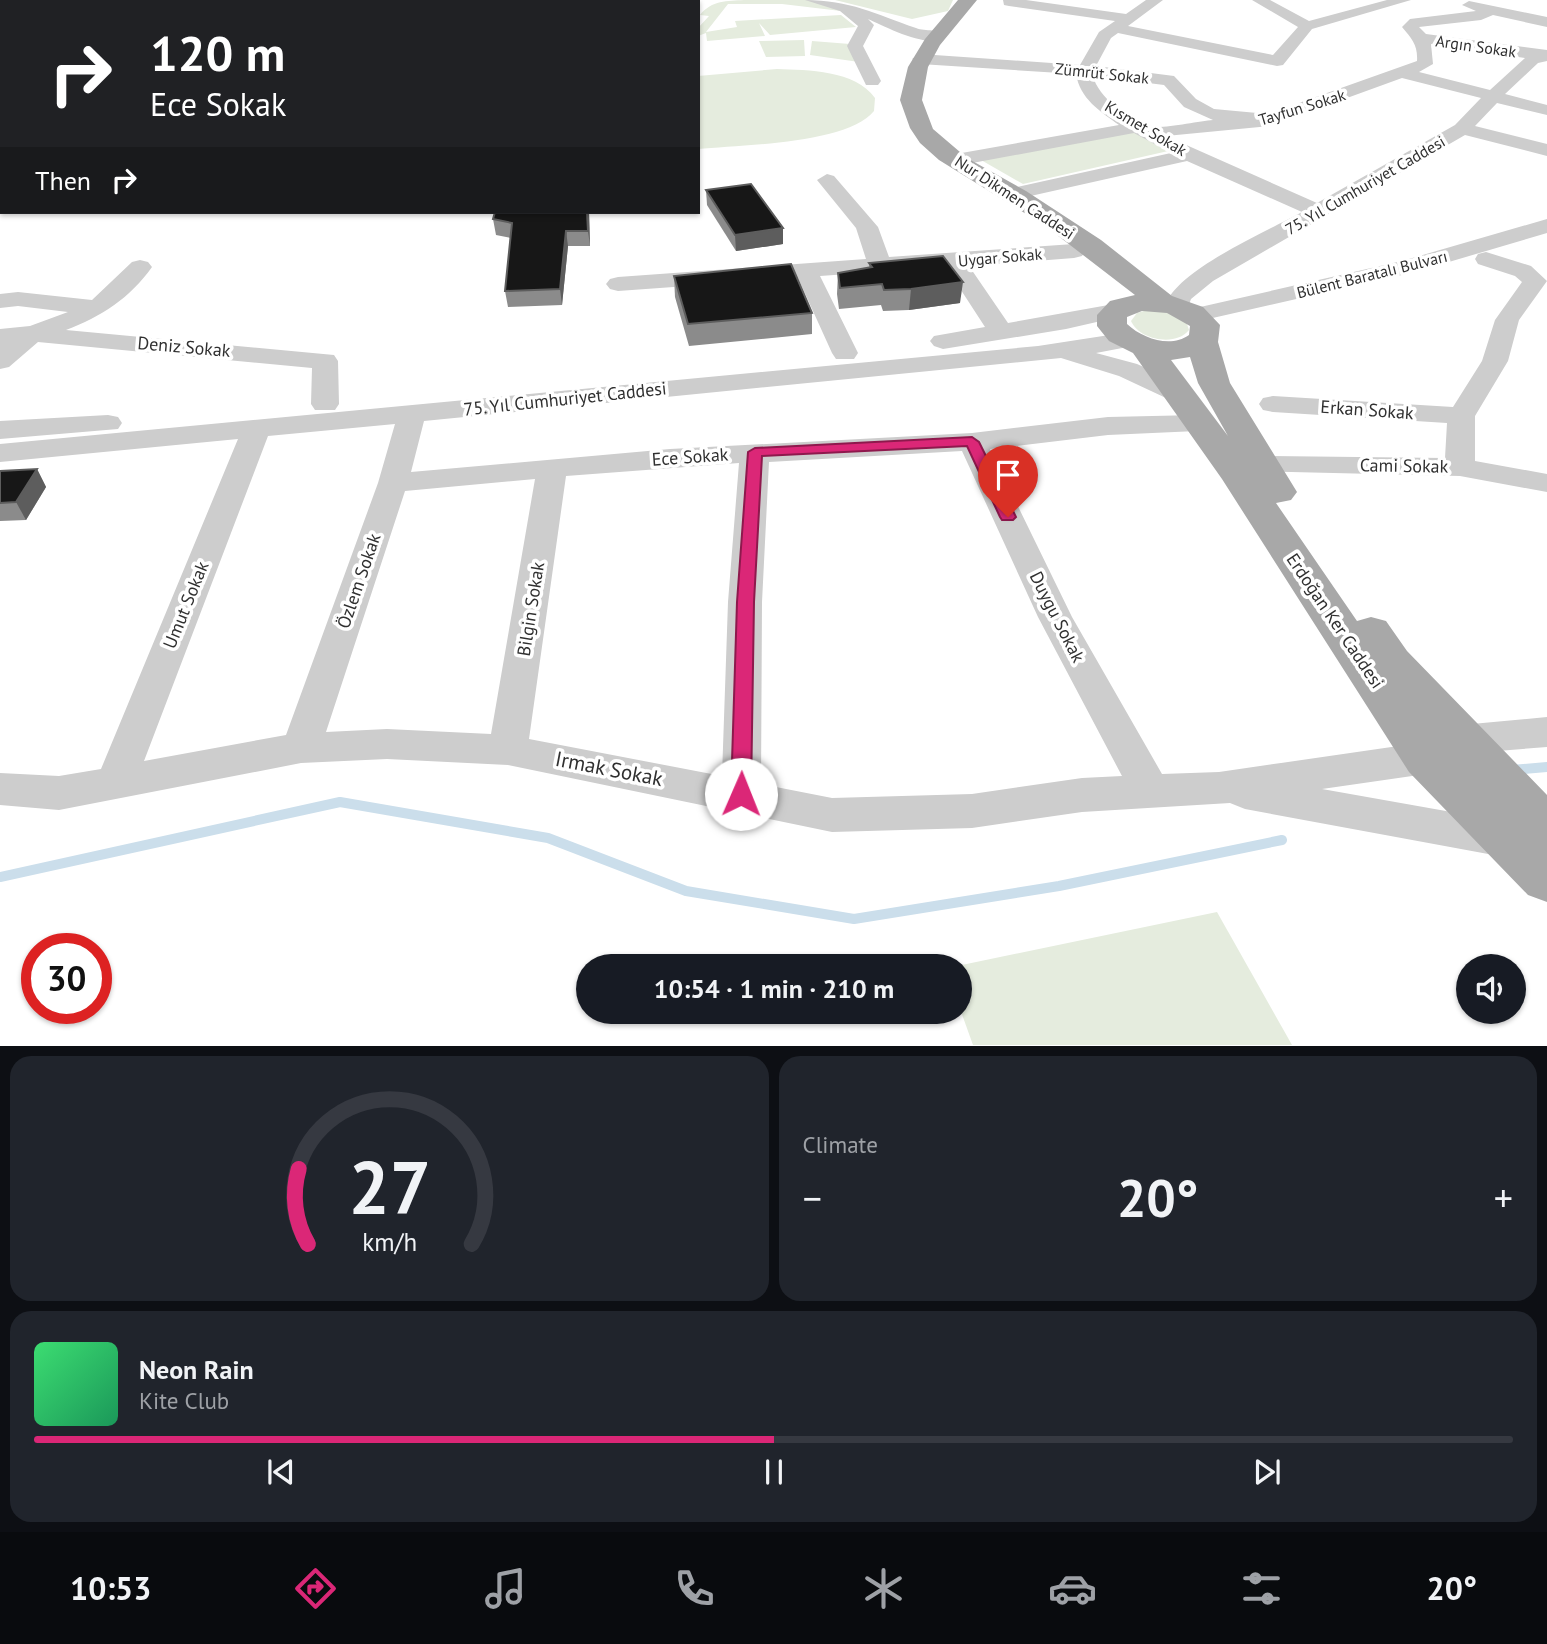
<!DOCTYPE html>
<meta charset="utf-8">
<style>
:root{--surface:#171b24;--page:#20242c;--text:#f1f3f6;--muted:#9ea1a6;--line:#363941;--accent:#db2777}
body{margin:0;font-family:"PT Sans",sans-serif;background:var(--page);color:var(--text);height:100vh;display:flex;flex-direction:column;font-size:26px;white-space:nowrap}
*{box-sizing:border-box;margin:0}
p{font-size:23px;color:var(--muted)}
.icon{flex:none;width:38px;height:38px;fill:none;stroke:currentColor;stroke-width:2;stroke-linecap:round;stroke-linejoin:round}
.map{position:relative;height:1046px;overflow:hidden}
.details{display:flex;flex-direction:column;gap:10px;padding:10px;background:#0d0f14;flex:1}
.details>*{flex:none}
.banner{position:absolute;left:0px;top:0px;width:700px;height:214px;box-shadow:0 2px 5px #0004;background:#202124;color:#fff;overflow:hidden}
.controls{position:absolute;left:1456px;top:954px;display:grid;gap:14px}
.controls a{display:grid;place-items:center;width:70px;height:70px;border-radius:50%;background:var(--surface);box-shadow:0 2px 5px #0004;font-size:35px}
.speed{position:absolute;left:21px;top:933px;display:flex;gap:14px;font-size:35px;font-weight:700;text-align:center}
.speed>*{display:grid;place-content:center;width:91px;height:91px;border-radius:50%;background:var(--surface);box-shadow:0 2px 5px #0004;line-height:1}
.speed .limit{border:10px solid #d22;background:#fff;color:#111}
.pin{position:absolute;display:grid;place-items:center;width:60px;height:60px;color:#fff;margin:-72px -30px;border-radius:50% 50% 50% 0;rotate:-45deg;box-shadow:0 0 7px #0007}
.pin .icon{rotate:45deg}
.me{position:absolute;width:77px;margin:-38px;rotate:1deg;stroke-linejoin:round;filter:drop-shadow(0 0 5px #0008)}
.turn{display:flex;align-items:center;gap:24px;height:147px;padding:0 35px;font-size:32px}
.turn .icon{width:91px;height:91px;stroke-width:2.5}
.turn b{display:block;font-size:49px;line-height:60px}
.then{display:flex;align-items:center;height:66px;padding:0 35px;background:#0003;gap:14px;font-size:26px}
.big{font-size:52px;font-weight:800;line-height:1.1}
.details .card{flex:1;display:flex;flex-direction:column;justify-content:center;gap:10px;min-width:0;padding:0 24px;border-radius:21px;background:var(--page)}
.details .dial{align-items:center;gap:0}
.dial svg{height:182px;overflow:visible;fill:none;stroke:var(--line);stroke-width:7;stroke-linecap:round;text-anchor:middle}
.dial text{fill:var(--text);stroke:none}
.song{display:flex;align-items:center;gap:21px}
.cover{width:84px;height:84px;border-radius:10px;background:linear-gradient(135deg,hsl(140 70% 55%),hsl(150 70% 35%))}
.played{height:7px;border-radius:4px;background:linear-gradient(90deg,var(--accent) 50%,var(--line) 50%)}
.keys{display:flex;justify-content:space-around;direction:ltr}
.heat{display:flex;justify-content:space-between;align-items:center;font-size:38px;direction:ltr}
.details .tiles{flex:1;display:grid;gap:10px;grid-template-columns:1fr 1fr}
.card:last-child{grid-column:span 2}
.trip{position:absolute;left:576px;top:954px;width:396px;height:70px;border-radius:35px;background:var(--surface);box-shadow:0 2px 5px #0004;font-weight:800;line-height:70px;text-align:center}
.menu{display:flex;height:112px;justify-content:space-around;align-items:center;background:#090b0e;color:var(--muted)}
.menu .icon{width:49px;height:49px}
.menu .selected{color:var(--accent)}
.menu b{font-size:32px;color:var(--text)}
.map>svg:first-child{display:block}
</style>
<div class="map">
<svg width="1547" height="1046" viewBox="0 0 1547 1046">
<rect width="100%" height="100%" fill="#fff"/>
<g fill="#e5ecde">
<path d="M 744,0 L 810,0 L 845,7 L 841,11 L 782,4 L 728,4 L 706,32 L 737,27 L 735,21 L 841,15 L 856,27 L 770,35 L 759,23 L 765,36 L 707,41 L 706,33 L 698,36 L 698,28 L 709,16 L 700,15 C 712,0 727,1 744,0 Z"/>
<path d="M 835,0 L 953,0 L 948,11 L 912,19 Z"/>
<path d="M 804,40 L 805,56 L 766,57 L 759,41 Z"/>
<path d="M 812,41 L 850,44 L 859,62 L 810,55 Z"/>
<path d="M 777,69 C 808,70 855,70 875,98 L 874,111 C 848,144 740,145 698,149 L 698,76 Z"/>
<path d="M 1138,127 L 1177,149 L 1023,184 L 981,160 Z"/>
<path d="M 1144,311 L 1163,311 L 1186,321 L 1189,330 C 1176,347 1139,340 1131,321 L 1137,313 Z"/>
<path d="M 1217,912 L 1292,1045 L 973,1045 L 959,1006 L 957,966 Z"/>
</g>
<g fill="none" stroke-linecap="round" stroke-linejoin="round">
<g stroke="#cbdeeb" stroke-width="10">
<path d="M 1512,770 L 1547,767"/>
<path d="M 0,877 L 340,802 L 548,838 L 686,891 L 854,919 L 1059,886 L 1282,840"/>
</g>
<g fill="#cdcdcd" fill-rule="evenodd">
<path d="M 0,0 L 11,0 L 2,2 L 2,6 Z"/>
<path d="M 71,0 L 85,0 L 70,2 Z"/>
<path d="M 142,0 L 156,0 L 141,2 Z"/>
<rect x="212" y="0" width="14" height="2"/>
<path d="M 271,0 L 285,0 L 270,2 Z"/>
<path d="M 380,0 L 423,0 L 379,2 Z"/>
<rect x="448" y="0" width="14" height="2"/>
<path d="M 667,0 L 682,0 L 666,2 Z"/>
<path d="M 805,0 C 850,0 875,14 916,28 C 926,32 939,28 947,36 C 931,51 886,27 868,19 L 874,25 L 863,46 L 881,81 L 878,85 L 866,85 L 847,46 L 858,26 L 840,11 Z"/>
<path d="M 1003,0 L 1026,0 L 1126,14 L 1146,0 L 1163,0 L 1128,26 L 1273,55 L 1298,27 L 1252,0 L 1270,0 L 1309,21 L 1387,0 L 1411,0 L 1312,29 L 1283,65 L 1277,66 L 1118,33 L 1111,38 L 1096,66 L 1174,76 L 1196,99 L 1214,109 L 1268,114 L 1417,61 C 1418,45 1412,39 1402,27 L 1410,19 L 1476,11 L 1462,5 L 1469,1 L 1547,17 L 1547,27 L 1493,15 L 1481,20 L 1419,27 L 1426,34 L 1547,50 L 1547,61 L 1538,63 L 1505,94 L 1547,105 L 1547,115 L 1497,103 L 1475,126 L 1547,144 L 1547,156 L 1465,135 L 1213,281 L 1191,299 L 1187,310 L 1402,261 L 1547,219 L 1547,233 L 1415,272 L 1195,322 L 1186,320 L 1183,315 L 1185,311 L 1168,311 L 1165,306 C 1176,270 1268,231 1302,212 L 1187,161 L 1013,200 L 1003,194 L 1013,188 L 1171,153 L 1134,133 L 956,166 L 949,164 L 946,160 L 956,154 L 1119,125 C 1100,111 1080,99 1076,74 L 920,64 L 912,59 L 920,54 L 1080,65 L 1099,32 L 1115,21 L 1009,6 L 1004,5 ZM 1431,44 L 1525,58 L 1490,90 L 1419,72 L 1433,64 ZM 1093,76 L 1164,85 L 1184,107 L 1213,120 C 1198,121 1160,130 1148,126 C 1128,119 1098,97 1093,76 ZM 1402,78 L 1481,98 L 1455,125 L 1317,203 L 1166,136 L 1270,126 Z"/>
<path d="M 2,23 L 2,33 L 0,34 L 0,24 Z"/>
<path d="M 2,50 L 2,60 L 0,61 L 0,51 Z"/>
<rect x="0" y="99" width="2" height="10"/>
<path d="M 827,174 L 834,176 L 878,227 L 889,257 L 1074,244 L 1082,246 L 1085,251 L 1082,256 L 1074,258 L 969,266 L 1008,323 L 1114,304 L 1123,306 L 1126,311 L 1123,316 L 1066,329 L 943,349 L 934,346 L 930,341 L 934,336 L 985,327 L 946,267 L 820,276 L 858,353 L 854,359 L 836,359 L 832,353 L 798,278 L 618,291 L 610,289 L 606,284 L 610,279 L 618,277 L 866,259 L 856,228 L 817,180 Z"/>
<rect x="0" y="199" width="2" height="12"/>
<path d="M 1486,252 L 1531,266 L 1547,281 L 1519,320 L 1508,361 L 1475,416 L 1475,461 L 1547,474 L 1547,492 L 1460,476 L 1250,471 L 1245,465 L 1250,459 L 1260,456 L 1445,458 L 1447,423 L 1273,412 L 1263,410 L 1259,404 L 1263,398 L 1273,396 L 1453,407 L 1482,361 L 1495,320 L 1522,282 L 1515,276 L 1478,264 L 1475,259 L 1478,254 Z"/>
<path d="M 140,260 L 148,262 L 152,267 C 130,298 101,317 66,330 L 334,355 L 338,361 L 339,404 L 335,410 L 315,410 L 311,404 L 312,368 L 38,342 L 9,367 L 0,369 L 0,329 L 30,326 L 68,312 L 18,306 L 0,308 L 0,294 L 18,292 L 92,300 L 132,262 Z"/>
<path d="M 1129,332 L 1138,335 L 1142,340 L 1138,345 L 1096,353 L 1137,364 L 1186,386 L 1190,392 L 1186,398 L 1166,398 L 1119,376 L 1061,358 L 424,421 L 411,472 L 670,449 L 972,433 L 1108,417 L 1197,415 L 1207,417 L 1211,423 L 1207,429 L 1197,431 L 1108,435 L 990,449 L 1072,617 L 1162,774 L 1219,772 L 1426,742 L 1445,747 L 1442,740 L 1447,729 L 1461,725 L 1547,717 L 1547,747 L 1459,754 L 1463,762 L 1457,773 L 1443,778 L 1426,774 L 1322,789 L 1547,829 L 1547,865 L 1245,809 L 1230,803 L 1082,812 L 972,828 L 832,832 L 508,765 L 387,759 L 301,763 L 59,810 L 0,805 L 0,773 L 59,776 L 101,769 L 238,439 L 0,462 L 0,444 L 1038,346 ZM 395,424 L 378,483 L 286,735 L 144,761 L 268,436 ZM 962,451 L 1038,617 L 1122,776 L 1082,778 L 972,794 L 832,798 L 761,784 L 762,602 L 769,462 ZM 739,463 L 728,602 L 722,776 L 529,739 L 566,476 ZM 535,479 L 491,734 L 387,729 L 326,732 L 405,491 Z"/>
<path d="M 108,415 L 118,417 L 122,423 L 118,429 L 0,439 L 0,421 Z"/>
</g>
<path fill="#a8a8a8" fill-rule="evenodd" d="M 958,0 L 977,0 L 940,45 L 928,67 L 922,100 L 933,129 L 967,158 L 1026,191 L 1101,240 L 1172,296 L 1203,307 L 1220,325 L 1218,342 L 1230,383 L 1297,492 L 1291,500 L 1276,503 L 1357,621 L 1371,617 L 1386,621 L 1407,651 L 1547,795 L 1547,902 L 1528,895 L 1409,772 L 1222,479 L 1133,353 L 1109,341 L 1097,326 L 1097,315 L 1110,301 L 1135,295 L 1044,225 L 939,160 L 920,143 L 910,128 L 900,100 L 908,67 L 925,39 ZM 1142,311 L 1167,313 L 1190,326 L 1189,335 C 1171,348 1143,339 1127,324 L 1127,317 ZM 1190,357 L 1198,383 L 1228,436 L 1171,360 Z"/>
</g>
<g fill="#8b8b8b">
<path d="M 706,190 L 783,244 L 736,251 L 707,205 Z"/>
<path d="M 589,212 L 590,246 L 568,246 L 562,305 L 508,307 L 505,291 L 511,238 L 496,235 L 493,219 Z"/>
<path d="M 869,263 L 960,303 L 909,310 L 883,311 L 881,305 L 839,309 L 837,294 L 838,273 L 869,268 Z"/>
<path d="M 674,276 L 812,313 L 812,334 L 689,346 L 675,297 Z"/>
<path d="M 37,469 L 46,487 L 26,520 L 0,521 L 0,471 Z"/>
</g>
<g fill="#5d5d5d">
<path d="M 587,212 L 589,212 L 590,246 L 588,231 Z"/>
<path d="M 783,228 L 783,244 L 736,251 L 735,235 Z"/>
<path d="M 566,231 L 568,246 L 562,305 L 560,289 Z"/>
<path d="M 963,282 L 960,303 L 909,310 L 911,289 Z"/>
<path d="M 37,469 L 46,487 L 26,520 L 16,502 Z"/>
</g>
<g fill="#171717" stroke="#5d5d5d" stroke-width="2">
<path d="M 751,184 L 783,228 L 735,235 L 706,190 Z"/>
<path d="M 495,212 L 587,212 L 588,231 L 566,231 L 560,289 L 505,291 L 512,223 L 493,219 Z"/>
<path d="M 943,256 L 963,282 L 911,289 L 884,290 L 882,284 L 840,288 L 838,273 L 872,267 L 869,263 Z"/>
<path d="M 791,264 L 812,313 L 688,324 L 674,276 Z"/>
<path d="M 37,469 L 16,502 L 0,503 L 0,471 Z"/>
</g>
<path fill="#db2777" stroke="#8e194d" stroke-width="2" d="M 972,437 L 979,442 L 1016,517 L 1013,520 L 1002,520 L 1000,517 L 967,446 L 762,456 L 754,602 L 751,794 L 748,800 L 741,803 L 734,800 L 731,794 L 737,602 L 748,452 L 755,448 Z"/>
<g text-anchor="middle" stroke-width="7" stroke-linejoin="round" paint-order="stroke">
<g font-size="16" fill="#303030" stroke="#fff">
<text transform="translate(1476 46) rotate(8)" y="6">Argın Sokak</text>
<text transform="translate(1102 73) rotate(6)" y="6">Zümrüt Sokak</text>
<text transform="translate(1302 107) rotate(-17)" y="6">Tayfun Sokak</text>
<text transform="translate(1146 128) rotate(31)" y="6">Kısmet Sokak</text>
<text transform="translate(1365 185) rotate(-30)" y="6">75. Yıl Cumhuriyet Caddesi</text>
<text transform="translate(1015 197) rotate(33)" y="6">Nur Dikmen Caddesi</text>
<text transform="translate(1000 257) rotate(-5)" y="6">Uygar Sokak</text>
<text transform="translate(1372 274) rotate(-14)" y="6">Bülent Baratalı Bulvarı</text>
</g>
<g font-size="18" fill="#303030" stroke="#fff">
<text transform="translate(184 347) rotate(5)" y="6">Deniz Sokak</text>
<text transform="translate(565 399) rotate(-6)" y="6">75. Yıl Cumhuriyet Caddesi</text>
<text transform="translate(1367 410) rotate(4)" y="6">Erkan Sokak</text>
<text transform="translate(690 457) rotate(-4)" y="6">Ece Sokak</text>
<text transform="translate(1404 466) rotate(1)" y="6">Cami Sokak</text>
<text transform="translate(359 581) rotate(-71)" y="6">Özlem Sokak</text>
<text transform="translate(186 605) rotate(-68)" y="6">Umut Sokak</text>
<text transform="translate(531 609) rotate(-81)" y="6">Bilgin Sokak</text>
<text transform="translate(1057 617) rotate(63)" y="6">Duygu Sokak</text>
<text transform="translate(1335 621) rotate(56)" y="6">Erdoğan Ker Caddesi</text>
</g>
<g font-size="21" fill="#303030" stroke="#fff">
<text transform="translate(609 769) rotate(11)" y="7">Irmak Sokak</text>
</g>
</g>
</svg>
<div class="controls">
<a><svg class="icon" aria-label="sound" viewBox="0 0 24 24"><path d="M4 9h4l5-4v14l-5-4H4zM17 9q2 3 0 6"/></svg></a>
</div>
<div class="speed"><div class="limit">30</div></div>
<div class="pin" style="left:1008px;top:517px;background:#d93025"><svg class="icon" aria-label="arrive" viewBox="0 0 24 24"><path d="M6 21V4h12l-3 4 3 4H6"/></svg></div>
<svg class="me" style="left:741px;top:794px" viewBox="-20 -20 40 40"><circle r="19" fill="#fff"/><path d="M0-13L10 11 0 6-10 11z" fill="#db2777"/></svg>
<div class="trip">10:54 · 1 min · 210 m</div>
<div class="banner">
<div class="turn"><svg class="icon" aria-label="right" viewBox="0 0 24 24"><path d="M7 20v-9h11M14 6l5 5-5 5"/></svg><div><b>120 m</b>Ece Sokak</div></div>
<div class="then">Then<svg class="icon" aria-label="right" viewBox="0 0 24 24"><path d="M7 20v-9h11M14 6l5 5-5 5"/></svg></div>
</div>
</div>
<section class="details">
<div class="tiles">
<div class="card dial"><svg viewBox="0 0 100 80">
<path d="M14 69A42 42 0 1 1 86 69"/>
<path d="M14 69A42 42 0 0 1 10 36" stroke="#db2777"/>
<text x="50" y="56" font-size="32" font-weight="700">27</text>
<text x="50" y="72" font-size="11">km/h</text>
</svg></div>
<div class="card"><p>Climate</p>
<div class="heat"><a>−</a><b class="big">20°</b><a>+</a></div>
</div>
<div class="card">
<div class="song"><i class="cover"></i><div><b>Neon Rain</b><p>Kite Club</p></div></div>
<div class="played"></div>
<div class="keys"><svg class="icon" aria-label="previous" viewBox="0 0 24 24"><path d="M18 5L8 12l10 7zM5 5v14"/></svg><svg class="icon" aria-label="pause" viewBox="0 0 24 24"><path d="M8 5v14M16 5v14"/></svg><svg class="icon" aria-label="next" viewBox="0 0 24 24"><path d="M6 5l10 7-10 7zM19 5v14"/></svg></div>
</div>
</div>
</section>
<nav class="menu">
<b>10:53</b>
<svg class="icon selected" aria-label="directions" viewBox="0 0 24 24"><path d="M12 3l9 9-9 9-9-9zM9 14v-3h6M13 9l2 2-2 2"/></svg>
<svg class="icon" aria-label="music" viewBox="0 0 24 24"><path d="M9 18V5l10-2v13"/><circle cx="6" cy="18" r="3"/><circle cx="16" cy="16" r="3"/></svg>
<svg class="icon" aria-label="phone" viewBox="0 0 24 24"><path d="M5 4h4l2 5-3 2q2 4 5 5l2-3 5 2v4C11 20 4 13 5 4z"/></svg>
<svg class="icon" aria-label="climate" viewBox="0 0 24 24"><path d="M12 3v18M4 7l16 10M4 17L20 7"/></svg>
<svg class="icon" aria-label="car" viewBox="0 0 24 24"><path d="M5 17H2v-5l4-1 3-4h7l3 4 3 1v5h-3M9 17h6M6 11h13"/><circle cx="7" cy="17" r="2"/><circle cx="17" cy="17" r="2"/></svg>
<svg class="icon" aria-label="filters" viewBox="0 0 24 24"><path d="M4 7h16M4 17h16"/><circle cx="9" cy="7" r="2"/><circle cx="15" cy="17" r="2"/></svg>
<b>20°</b>
</nav>
